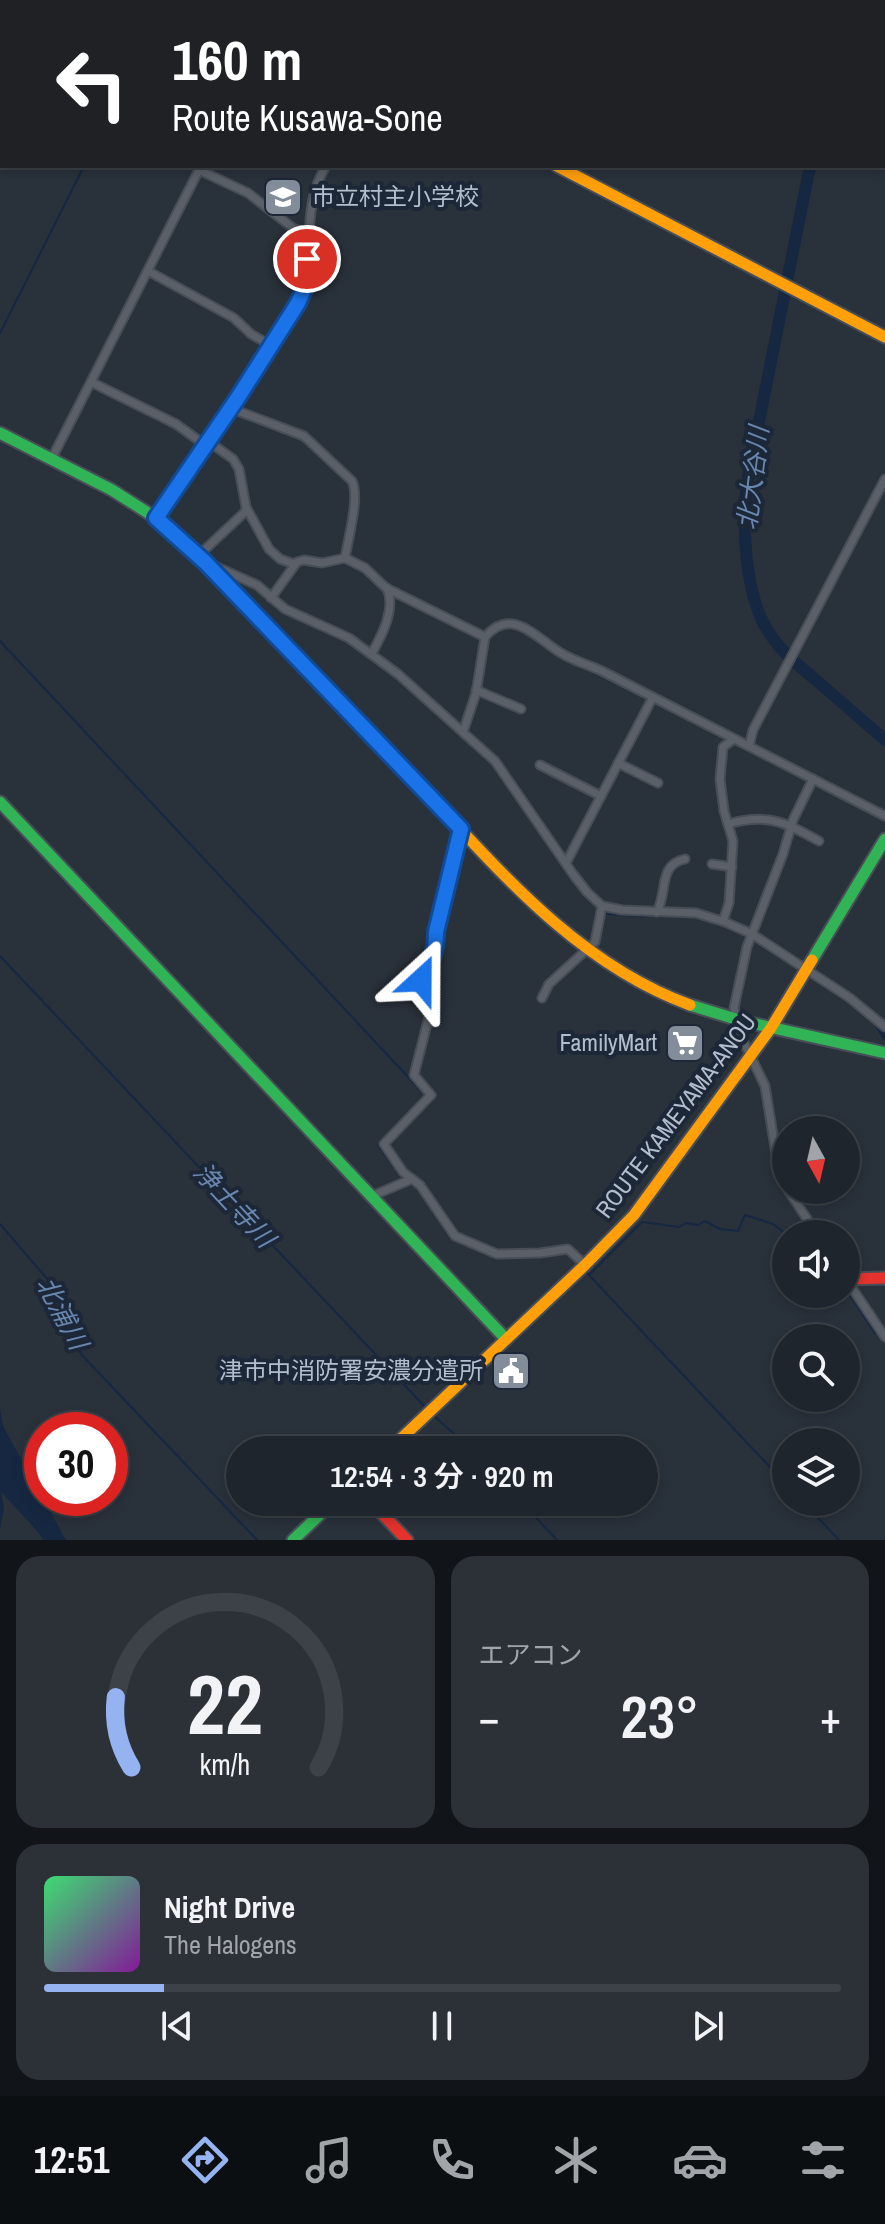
<!DOCTYPE html>
<html lang="ja">
<meta charset="utf-8">
<style>
:root{--surface:#1f252c;--page:#2c3138;--text:#f1f3f6;--muted:#a1a5a9;--line:#3c4248;--accent:#95b2f1}
body{margin:0;font-family:"Archivo Narrow","Noto Sans JP",sans-serif;background:var(--page);color:var(--text);height:100vh;display:flex;flex-direction:column;font-size:30px;white-space:nowrap}
*{box-sizing:border-box;margin:0}
p{font-size:26px;color:var(--muted)}
.icon{flex:none;width:44px;height:44px;fill:none;stroke:currentColor;stroke-width:2;stroke-linecap:round;stroke-linejoin:round}
.map{position:relative;height:1540px;overflow:hidden}
.drawer{display:flex;flex-direction:column;gap:16px;padding:16px;background:#111418;flex:1}
.drawer>*{flex:none}
.top-card{position:absolute;left:0px;top:0px;width:886px;height:168px;box-shadow:0 4px 12px #0003,0 0 0 2px var(--line);background:#202124;color:#fff;overflow:hidden}
.needle{width:52px;rotate:172deg}
.fabs{position:absolute;left:772px;top:1116px;display:grid;gap:16px}
.fabs a{display:grid;place-items:center;width:88px;height:88px;border-radius:50%;background:var(--surface);box-shadow:0 4px 12px #0003,0 0 0 2px var(--line);font-size:40px}
.speed{position:absolute;left:24px;top:1412px;display:flex;gap:16px;font-size:40px;font-weight:700;text-align:center}
.speed>*{display:grid;place-content:center;width:104px;height:104px;border-radius:50%;background:var(--surface);box-shadow:0 4px 12px #0003,0 0 0 2px var(--line);line-height:1}
.speed .limit{border:12px solid #d22;background:#fff;color:#111}
.pin{position:absolute;display:grid;place-items:center;width:68px;height:68px;color:#fff;margin:-34px;border:4px solid #fff;border-radius:50%;box-shadow:0 2px 8px #0007}
.me{position:absolute;width:88px;margin:-44px;rotate:24deg;stroke-linejoin:round;filter:drop-shadow(0 0 6px #0008)}
.turn{display:flex;align-items:center;gap:28px;height:168px;padding:0 40px;font-size:36px}
.turn .icon{width:104px;height:104px;stroke-width:2.5}
.turn b{display:block;font-size:56px;line-height:68px}
.big{font-size:60px;font-weight:600;line-height:1.1}
.drawer .card{flex:1;display:flex;flex-direction:column;justify-content:center;gap:12px;min-width:0;padding:0 28px;border-radius:24px;background:var(--page)}
.drawer .dial{align-items:center;gap:0}
.dial svg{height:208px;overflow:visible;fill:none;stroke:var(--line);stroke-width:7;stroke-linecap:round;text-anchor:middle}
.dial text{fill:var(--text);stroke:none}
.song{display:flex;align-items:center;gap:24px}
.cover{width:96px;height:96px;border-radius:12px;background:linear-gradient(135deg,hsl(140 70% 55%),hsl(290 70% 35%))}
.played{height:8px;border-radius:4px;background:linear-gradient(90deg,var(--accent) 15%,var(--line) 15%)}
.keys{display:flex;justify-content:space-around;direction:ltr}
.heat{display:flex;justify-content:space-between;align-items:center;font-size:44px;direction:ltr}
.drawer .tiles{flex:1;display:grid;gap:16px;grid-template-columns:1fr 1fr}
.card:last-child{grid-column:span 2}
.trip{position:absolute;left:226px;top:1436px;width:432px;height:80px;border-radius:40px;background:var(--surface);box-shadow:0 4px 12px #0003,0 0 0 2px var(--line);font-weight:600;line-height:80px;text-align:center}
.dock{display:flex;height:128px;justify-content:space-around;align-items:center;background:#0c0f12;color:var(--muted)}
.dock .icon{width:56px;height:56px}
.dock .active{color:var(--accent)}
.dock b{font-size:36px;color:var(--text)}
.map>svg:first-child{display:block}
</style>
<div class="map">
<svg width="885" height="1540" viewBox="0 0 885 1540">
<rect width="100%" height="100%" fill="#29313b"/>
<path fill="#162841" d="M 0,1409 L 3,1426 L 66,1540 L 43,1540 C 41,1533 9,1501 1,1492 L 4,1508 L 0,1529 Z"/>
<g fill="none" stroke-linecap="round" stroke-linejoin="round">
<g stroke="#162841" stroke-width="2">
<path d="M 884,149 L 885,150"/>
<path d="M 0,333 L 84,166"/>
<path d="M 0,641 L 425,1095 L 378,1145 L 402,1178"/>
<path d="M 0,956 L 427,1409"/>
<path d="M 407,1183 L 416,1186 L 421,1192"/>
<path d="M 0,1224 L 49,1281 L 81,1354 L 257,1540"/>
<path d="M 587,1273 L 786,1484"/>
<path d="M 590,1274 L 642,1222 L 679,1227 L 686,1223 L 698,1225 L 705,1221 L 720,1229 L 738,1231 L 745,1215 L 773,1224 L 786,1234"/>
<path d="M 846,1289 L 875,1333"/>
<path d="M 434,1416 L 472,1450"/>
<path d="M 521,1502 L 557,1540"/>
<path d="M 803,1502 L 839,1540"/>
</g>
<g stroke="#162841" stroke-width="7">
<path d="M 604,911 L 645,914"/>
<path d="M 876,1021 L 885,1036"/>
</g>
<g stroke="#162841" stroke-width="12">
<path d="M 777,0 L 777,2"/>
<path d="M 884,57 L 885,57"/>
<path d="M 810,166 L 748,477 C 741,522 744,600 772,637 C 784,654 800,667 816,680 C 839,700 862,720 885,740"/>
</g>
<g stroke="#484e57" stroke-width="11">
<g id="street">
<path d="M 105,0 L 106,2"/>
<path d="M 195,0 L 197,2"/>
<path d="M 162,2 L 168,0"/>
<path d="M 222,2 L 223,0"/>
<path d="M 338,2 L 340,0"/>
<path d="M 377,2 L 378,0"/>
<path d="M 0,24 L 2,25"/>
<path d="M 0,96 L 2,88"/>
<path d="M 199,170 L 248,193 L 293,228 L 308,235"/>
<path d="M 148,271 L 234,318 L 251,334 L 270,345"/>
<path d="M 91,382 L 176,424 L 198,440 L 207,442"/>
<path d="M 230,408 L 304,436 L 352,481 C 360,497 348,539 345,558"/>
<path d="M 208,441 L 233,459 L 239,469 L 246,507 L 269,549 L 280,559 L 294,564"/>
<path d="M 51,460 L 201,166"/>
<path d="M 156,518 L 239,396 L 298,303 C 317,261 299,209 326,166"/>
<path d="M 198,556 L 247,510"/>
<path d="M 208,563 L 257,585 L 285,609 L 349,638 L 398,674 L 495,761 L 573,874 L 587,892 L 602,906 L 622,910 L 696,913 L 725,922 L 752,934 L 850,998 L 885,1027"/>
<path d="M 271,598 L 297,562 L 304,560 L 322,563 L 345,558 L 365,568 L 386,588 L 485,637"/>
<path d="M 372,653 C 382,635 396,609 387,588"/>
<path d="M 476,690 L 521,709"/>
<path d="M 463,732 L 476,693 L 485,637 C 512,605 537,639 561,653 C 574,661 589,665 602,671 L 885,816"/>
<path d="M 749,746 L 753,730 L 885,479"/>
<path d="M 618,763 L 658,783"/>
<path d="M 540,765 L 601,796"/>
<path d="M 728,824 C 768,813 784,822 819,841"/>
<path d="M 461,829 L 436,932 C 436,952 432,961 420,975 L 434,997 L 414,1075 L 431,1095 L 384,1144 L 403,1172 L 420,1185 L 455,1236 L 497,1254 L 540,1253 L 568,1249 L 585,1265"/>
<path d="M 566,863 L 653,697"/>
<path d="M 712,864 L 732,867"/>
<path d="M 657,912 C 668,890 658,865 685,859"/>
<path d="M 723,921 L 729,903 L 733,841 L 724,811 L 720,779 L 723,747 L 734,739"/>
<path d="M 542,998 L 549,984 L 595,942 L 602,906"/>
<path d="M 786,1187 L 778,1166 L 765,1086 L 739,1032 L 734,1008 L 747,947 L 783,854 L 793,820 L 813,779"/>
<path d="M 788,1190 L 817,1234"/>
<path d="M 372,1196 L 412,1179"/>
<path d="M 846,1279 L 885,1337"/>
</g>
</g>
<g stroke="#484e57" stroke-width="15">
<g id="fast">
<path d="M 0,433 L 112,490 L 156,518 L 205,562 L 404,769"/>
<path d="M 0,802 L 505,1338"/>
<path d="M 812,960 L 885,839"/>
<path d="M 690,1005 L 742,1021 L 885,1053"/>
<path d="M 293,1540 L 333,1502"/>
</g>
</g>
<g stroke="#484e57" stroke-width="15">
<g id="slow">
<path d="M 303,0 L 305,2"/>
<path d="M 557,166 L 885,337"/>
<path d="M 404,769 C 490,859 570,961 690,1005"/>
<path d="M 389,1450 L 585,1265 L 634,1215 L 771,1028 L 812,960"/>
</g>
</g>
<g stroke="#484e57" stroke-width="15">
<g id="jam">
<path d="M 244,2 L 246,0"/>
<path d="M 846,1279 L 885,1278"/>
<path d="M 371,1502 L 407,1540"/>
</g>
</g>
<use href="#street" stroke="#5b6068" stroke-width="7"/>
<use href="#fast" stroke="#30b455" stroke-width="11"/>
<use href="#slow" stroke="#ff9f0a" stroke-width="11"/>
<use href="#jam" stroke="#e5322d" stroke-width="11"/>
</g>
<g fill="none" stroke-linecap="round" stroke-linejoin="round">
<g stroke="#114b97" stroke-width="20">
<path id="route" d="M 307,259 L 305,287 L 298,303 L 239,396 L 156,518 L 205,562 L 461,829 L 436,932 C 436,952 432,961 420,975 L 421,980"/>
</g>
<use href="#route" stroke="#1a73e8" stroke-width="14"/>
</g>
<defs>
<g id="school-square" transform="scale(2)"><rect x="-9" y="-9" width="18" height="18" rx="4" fill="#838c99" stroke="#1c2737"/><path d="M0-5L7-2L0 1L-7-2ZM-4 1L0 2.5L4 1V4Q0 6-4 4Z" fill="#fff"/></g>
<g id="supermarket-square" transform="scale(2)"><rect x="-9" y="-9" width="18" height="18" rx="4" fill="#838c99" stroke="#1c2737"/><path d="M-6-5.5h2.5l.6 2H6L4.5 2H-2.5L-4.4-4H-6ZM-1.5 3.2a1.3 1.3 0 1 0 .1 0ZM3 3.2a1.3 1.3 0 1 0 .1 0Z" fill="#fff"/></g>
<g id="civic-square" transform="scale(2)"><rect x="-9" y="-9" width="18" height="18" rx="4" fill="#838c99" stroke="#1c2737"/><path d="M-.6-6.5H3V-4.5H.6V-3L4-1V1h2V6H-6V1h2V-1L-.6-3ZM-1.2 2.5V6h2.4V2.5Z" fill="#fff"/></g>
</defs>
<g fill-rule="evenodd">
<use href="#school-square" x="283" y="197"/>
<use href="#supermarket-square" x="685" y="1043"/>
<use href="#civic-square" x="511" y="1371"/>
</g>
<g text-anchor="middle" stroke-width="8" stroke-linejoin="round" paint-order="stroke">
<g font-size="24" fill="#b4bdcc" stroke="#1c2737" text-anchor="end">
<text x="311" y="205" text-anchor="start">市立村主小学校</text>
<text x="657" y="1051">FamilyMart</text>
<text x="483" y="1379">津市中消防署安濃分遣所</text>
</g>
<g font-size="24" fill="#b4bdcc" stroke="#1c2737">
<text transform="translate(676 1116) rotate(-53)" y="8">ROUTE KAMEYAMA-ANOU</text>
</g>
<g font-size="26" font-style="italic" fill="#6987af" stroke="#1c2737">
<text transform="translate(753 478) rotate(-83)" y="9">北大谷川</text>
<text transform="translate(234 1205) rotate(47)" y="9">浄土寺川</text>
<text transform="translate(62 1313) rotate(62)" y="9">北浦川</text>
</g>
</g>
</svg>
<div class="fabs">
<a><svg class="needle" viewBox="-14 -14 28 28"><path d="M0-13l5 13h-10z" fill="#e53935"/><path d="M0 13l5-13h-10z" fill="#a1a5a9"/></svg></a>
<a><svg class="icon" aria-label="sound" viewBox="0 0 24 24"><path d="M4 9h4l5-4v14l-5-4H4zM17 9q2 3 0 6"/></svg></a>
<a><svg class="icon" aria-label="search" viewBox="0 0 24 24"><circle cx="10" cy="10" r="6"/><path d="M15 15l6 6"/></svg></a>
<a><svg class="icon" aria-label="layers" viewBox="0 0 24 24"><path d="M12 4l9 5-9 5-9-5zM3 14l9 5 9-5"/></svg></a>
</div>
<div class="speed"><div class="limit">30</div></div>
<div class="pin" style="left:307px;top:259px;background:#d93025"><svg class="icon" aria-label="arrive" viewBox="0 0 24 24"><path d="M6 21V4h12l-3 4 3 4H6"/></svg></div>
<svg class="me" style="left:421px;top:980px" viewBox="-20 -20 40 40"><path d="M0-17L14 15 0 8-14 15z" fill="#1a73e8" stroke="#fff" stroke-width="4"/></svg>
<div class="trip">12:54 · 3 分 · 920 m</div>
<div class="top-card">
<div class="turn"><svg class="icon" aria-label="left" viewBox="0 0 24 24"><path d="M17 20v-9H6M10 6l-5 5 5 5"/></svg><div><b>160 m</b>Route Kusawa-Sone</div></div>
</div>
</div>
<section class="drawer">
<div class="tiles">
<div class="card dial"><svg viewBox="0 0 100 80">
<path d="M14 69A42 42 0 1 1 86 69"/>
<path d="M14 69A42 42 0 0 1 8 42" stroke="#95b2f1"/>
<text x="50" y="56" font-size="32" font-weight="700">22</text>
<text x="50" y="72" font-size="11">km/h</text>
</svg></div>
<div class="card"><p>エアコン</p>
<div class="heat"><a>−</a><b class="big">23°</b><a>+</a></div>
</div>
<div class="card">
<div class="song"><i class="cover"></i><div><b>Night Drive</b><p>The Halogens</p></div></div>
<div class="played"></div>
<div class="keys"><svg class="icon" aria-label="previous" viewBox="0 0 24 24"><path d="M18 5L8 12l10 7zM5 5v14"/></svg><svg class="icon" aria-label="pause" viewBox="0 0 24 24"><path d="M8 5v14M16 5v14"/></svg><svg class="icon" aria-label="next" viewBox="0 0 24 24"><path d="M6 5l10 7-10 7zM19 5v14"/></svg></div>
</div>
</div>
</section>
<nav class="dock">
<b>12:51</b>
<svg class="icon active" aria-label="directions" viewBox="0 0 24 24"><path d="M12 3l9 9-9 9-9-9zM9 14v-3h6M13 9l2 2-2 2"/></svg>
<svg class="icon" aria-label="music" viewBox="0 0 24 24"><path d="M9 18V5l10-2v13"/><circle cx="6" cy="18" r="3"/><circle cx="16" cy="16" r="3"/></svg>
<svg class="icon" aria-label="phone" viewBox="0 0 24 24"><path d="M5 4h4l2 5-3 2q2 4 5 5l2-3 5 2v4C11 20 4 13 5 4z"/></svg>
<svg class="icon" aria-label="climate" viewBox="0 0 24 24"><path d="M12 3v18M4 7l16 10M4 17L20 7"/></svg>
<svg class="icon" aria-label="car" viewBox="0 0 24 24"><path d="M5 17H2v-5l4-1 3-4h7l3 4 3 1v5h-3M9 17h6M6 11h13"/><circle cx="7" cy="17" r="2"/><circle cx="17" cy="17" r="2"/></svg>
<svg class="icon" aria-label="filters" viewBox="0 0 24 24"><path d="M4 7h16M4 17h16"/><circle cx="9" cy="7" r="2"/><circle cx="15" cy="17" r="2"/></svg>
</nav>
